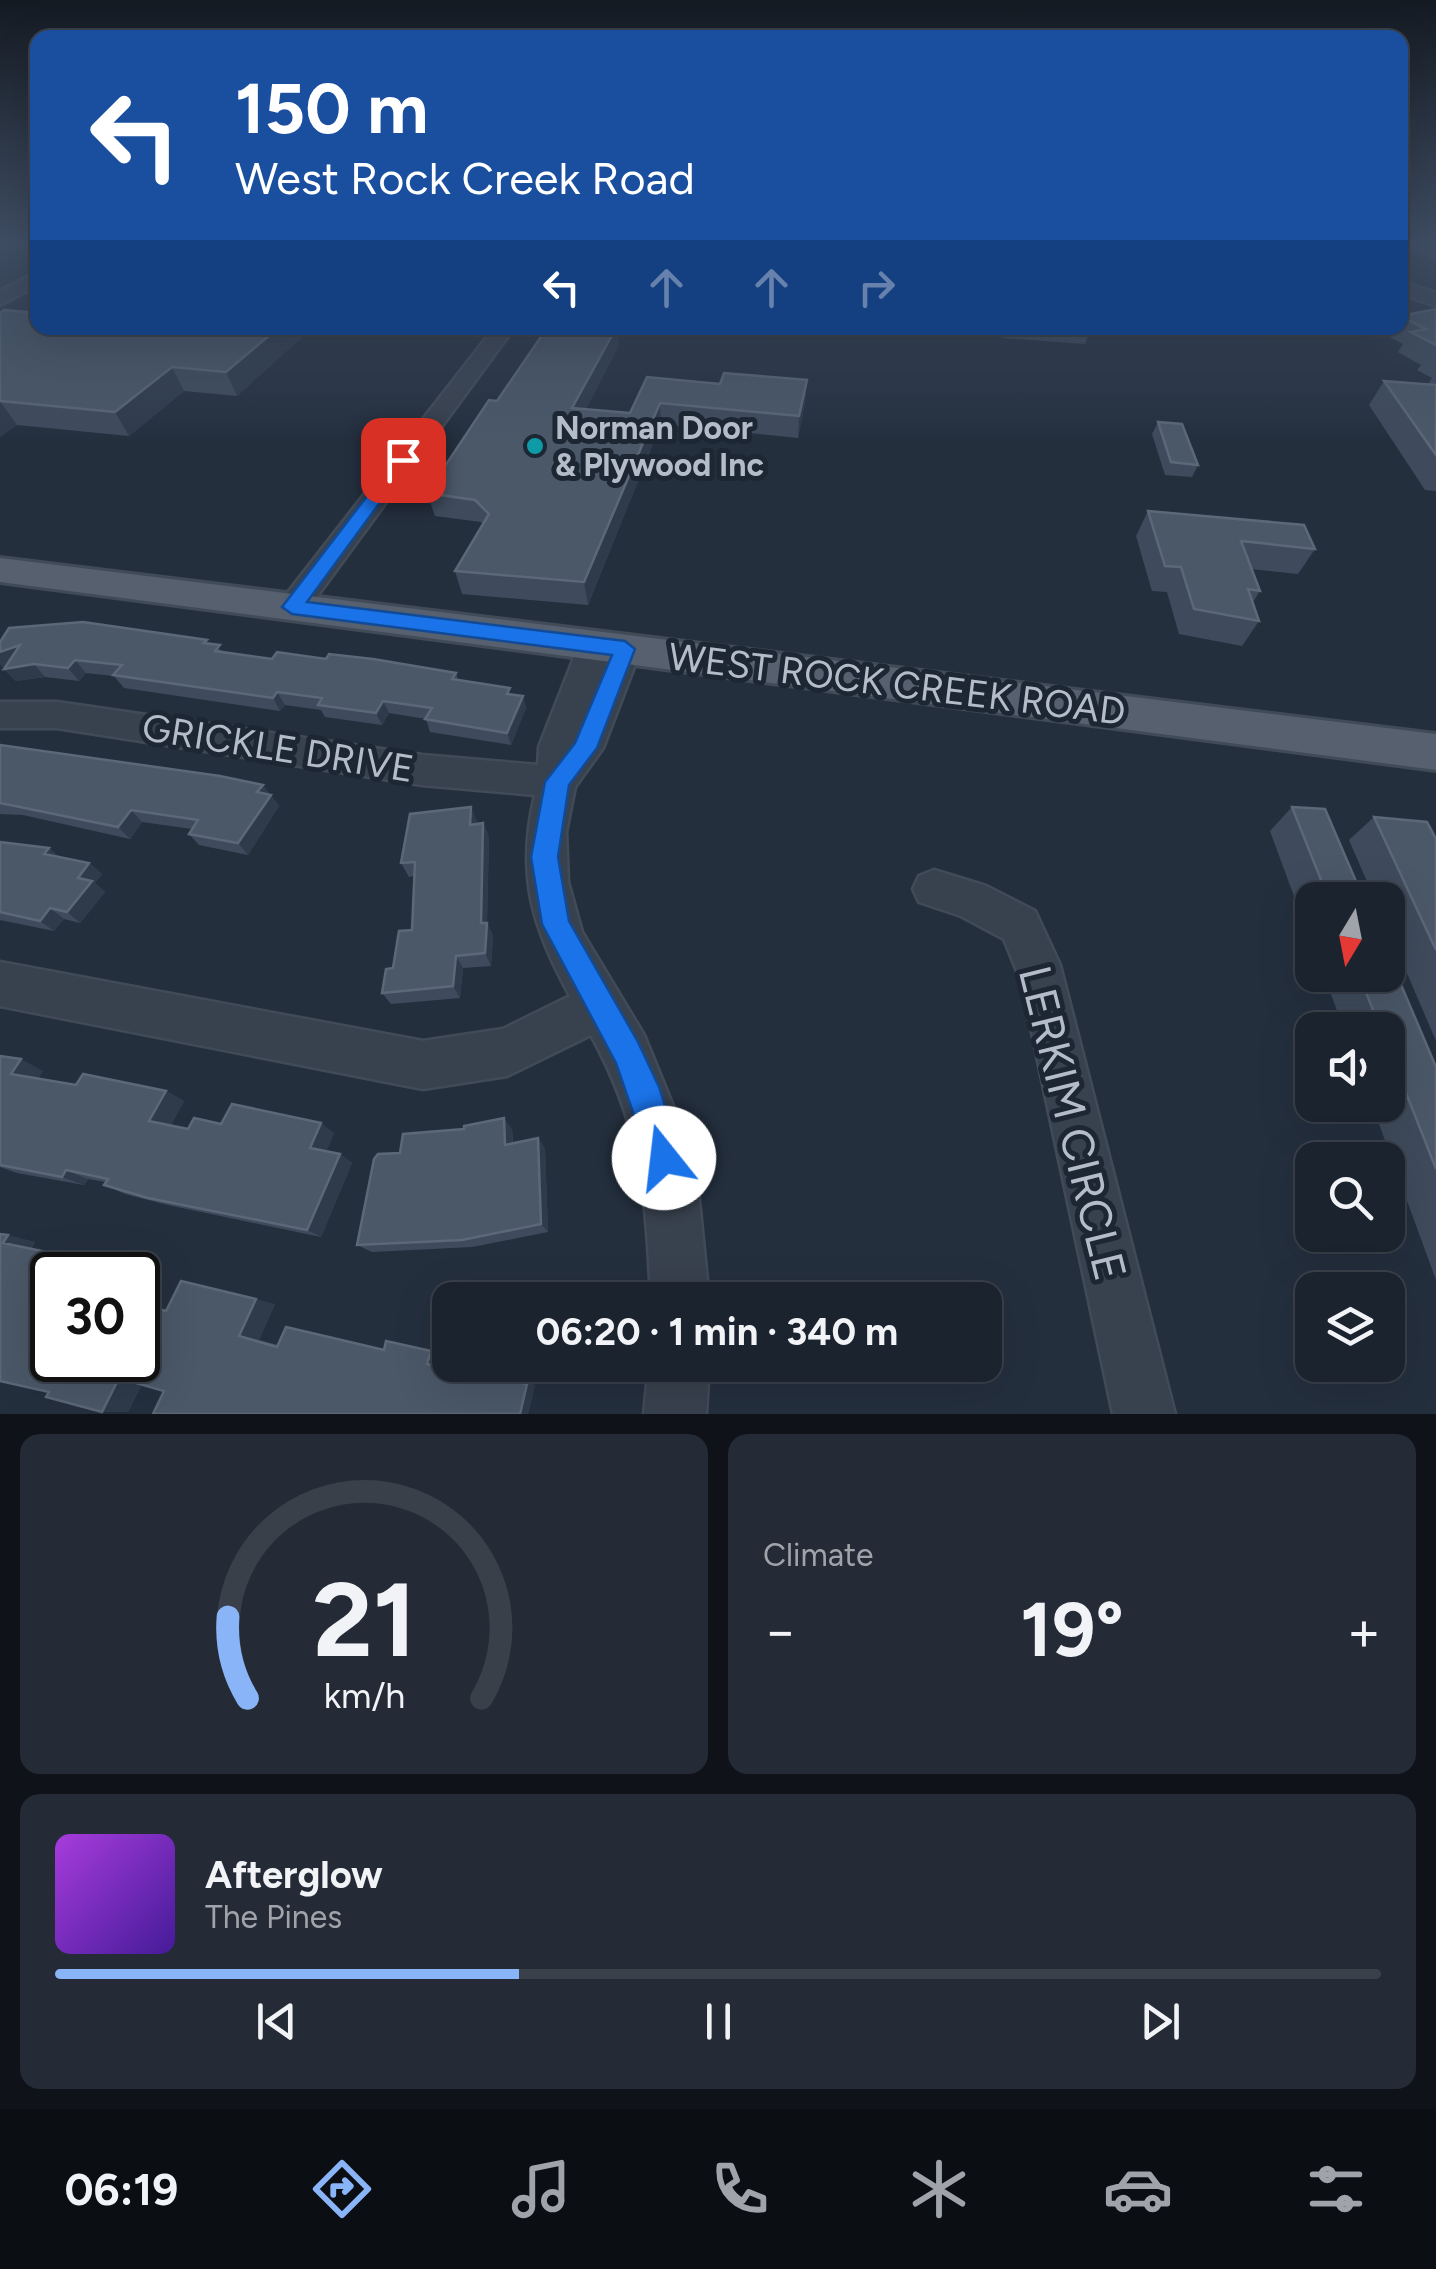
<!DOCTYPE html>
<meta charset="utf-8">
<style>
:root{--surface:#1b232e;--page:#242b36;--text:#f1f3f6;--muted:#a0a4aa;--line:#39404a;--accent:#8ab4f8}
body{margin:0;font-family:Figtree,sans-serif;background:var(--page);color:var(--text);height:100vh;display:flex;flex-direction:column;font-size:38px;white-space:nowrap}
*{box-sizing:border-box;margin:0}
p{font-size:32px;color:var(--muted)}
.icon{flex:none;width:55px;height:55px;fill:none;stroke:currentColor;stroke-width:2;stroke-linecap:round;stroke-linejoin:round}
.map{position:relative;height:1414px;overflow:hidden}
.sheet{display:flex;flex-direction:column;gap:20px;padding:20px;background:#0f1319;flex:1}
.sheet>*{flex:none}
.banner{position:absolute;left:30px;top:30px;width:1378px;height:305px;border-radius:20px;box-shadow:0 10px 40px #0002,0 0 0 2px var(--line);background:#1a4fa0;color:#fff;overflow:hidden}
.needle{width:65px;rotate:190deg}
.controls{position:absolute;left:1295px;top:882px;display:grid;gap:20px}
.controls a{display:grid;place-items:center;width:110px;height:110px;border-radius:20px;background:var(--surface);box-shadow:0 10px 40px #0002,0 0 0 2px var(--line);font-size:50px}
.speed{position:absolute;left:30px;top:1252px;display:flex;gap:20px;font-size:50px;font-weight:700;text-align:center}
.speed>*{display:grid;place-content:center;width:130px;height:130px;border-radius:50%;background:var(--surface);box-shadow:0 10px 40px #0002,0 0 0 2px var(--line);line-height:1}
.speed .limit{border:5px solid #111;border-radius:15px;background:#fff;color:#111}
.pin{position:absolute;display:grid;place-items:center;width:85px;height:85px;color:#fff;margin:-42px;border-radius:20px;box-shadow:0 5px 15px #0006}
.me{position:absolute;width:110px;margin:-55px;rotate:344deg;stroke-linejoin:round;filter:drop-shadow(0 0 8px #0008)}
.turn{display:flex;align-items:center;gap:35px;height:210px;padding:0 40px;font-size:45px}
.turn .icon{width:130px;height:130px;stroke-width:2.5}
.turn b{display:block;font-size:70px;line-height:85px}
.lanes{display:flex;align-items:center;height:95px;padding:0 40px;background:#0003;justify-content:center;gap:50px;direction:ltr}
.lanes .off{opacity:.35}
.big{font-size:75px;font-weight:700;line-height:1.1}
.sheet .widget{flex:1;display:flex;flex-direction:column;justify-content:center;gap:15px;min-width:0;padding:0 35px;border-radius:20px;background:var(--page)}
.sheet .dial{align-items:center;gap:0}
.dial svg{height:260px;overflow:visible;fill:none;stroke:var(--line);stroke-width:7;stroke-linecap:round;text-anchor:middle}
.dial text{fill:var(--text);stroke:none}
.song{display:flex;align-items:center;gap:30px}
.cover{width:120px;height:120px;border-radius:15px;background:linear-gradient(135deg,hsl(280 70% 55%),hsl(260 70% 35%))}
.played{height:10px;border-radius:5px;background:linear-gradient(90deg,var(--accent) 35%,var(--line) 35%)}
.keys{display:flex;justify-content:space-around;direction:ltr}
.heat{display:flex;justify-content:space-between;align-items:center;font-size:55px;direction:ltr}
.sheet .tiles{flex:1;display:grid;gap:20px;grid-template-columns:1fr 1fr}
.widget:last-child{grid-column:span 2}
.trip{position:absolute;left:432px;top:1282px;width:570px;height:100px;border-radius:20px;background:var(--surface);box-shadow:0 10px 40px #0002,0 0 0 2px var(--line);font-weight:700;line-height:100px;text-align:center}
.tabs{display:flex;height:160px;justify-content:space-around;align-items:center;background:#0b0e12;color:var(--muted)}
.tabs .icon{width:70px;height:70px}
.tabs .on{color:var(--accent)}
.tabs b{font-size:45px;color:var(--text)}
.map>svg:first-child{display:block}
</style>
<div class="map">
<svg width="1436" height="1414" viewBox="0 0 1436 1414">
<rect width="100%" height="100%" fill="#242f3e"/>
<g fill="none" stroke-linecap="round" stroke-linejoin="round">
<g stroke="#414a57" stroke-width="5">
<g id="minor">
<path d="M 38,271 L 38,285 L 0,305 L 0,291 Z"/>
<path d="M 1400,281 L 1436,293 L 1436,306 L 1400,294 Z"/>
<path d="M 494,328 L 514,328 L 304,614 L 293,618 L 282,614 L 277,607 L 282,600 Z"/>
<path d="M 595,633 L 607,637 L 611,645 L 625,637 L 637,641 L 641,649 L 603,748 L 575,787 L 566,832 L 568,882 L 582,932 L 644,1035 L 682,1128 L 698,1190 L 709,1300 L 651,1300 C 646,1197 642,1127 591,1035 L 507,1076 L 423,1089 L 0,1006 L 0,962 L 423,1041 L 503,1029 L 570,996 C 532,927 516,874 535,795 L 422,785 L 57,728 L 0,728 L 0,702 L 57,702 L 422,755 L 538,765 L 539,747 L 579,645 L 583,637 Z"/>
<path d="M 934,870 L 986,886 L 1035,911 L 1060,965 L 1175,1414 L 1113,1414 L 1021,981 L 1004,939 L 961,916 L 919,902 L 913,889 L 919,876 Z"/>
<path d="M 649,1365 L 709,1365 L 706,1414 L 644,1414 Z"/>
</g>
</g>
<g stroke="#414a57" stroke-width="6">
<path id="major" d="M 0,558 L 1436,734 L 1436,770 L 0,582 Z"/>
</g>
<use href="#minor" fill="#38414e" fill-rule="evenodd"/>
<use href="#major" fill="#56606e" fill-rule="evenodd"/>
</g>
<g fill="#3f4b5c">
<path d="M 1403,243 L 1436,243 L 1436,261 L 1401,246 Z"/>
<path d="M 1436,309 L 1436,491 L 1425,490 L 1369,405 L 1384,381 L 1428,385 L 1432,378 L 1417,370 L 1421,365 L 1398,352 L 1403,344 L 1387,336 L 1392,328 L 1400,328 L 1400,316 Z"/>
<path d="M 0,313 L 38,328 L 312,328 L 237,396 L 184,391 L 129,436 L 17,425 L 0,437 Z"/>
<path d="M 862,328 L 923,328 L 922,332 Z"/>
<path d="M 1002,328 L 1091,328 L 1085,344 L 1003,338 Z"/>
<path d="M 619,345 L 586,409 L 630,413 L 720,384 L 807,380 L 805,402 L 798,438 L 661,424 L 588,605 L 462,594 L 455,571 L 483,524 L 481,522 L 435,516 L 427,493 L 497,401 Z"/>
<path d="M 1158,422 L 1198,465 L 1192,477 L 1165,475 L 1152,434 Z"/>
<path d="M 1148,511 L 1315,549 L 1298,574 L 1252,569 L 1260,591 L 1253,602 L 1259,621 L 1242,646 L 1179,634 L 1167,592 L 1152,591 L 1136,536 Z"/>
<path d="M 0,642 L 209,644 L 225,652 L 272,659 L 326,659 L 456,673 L 458,680 L 512,694 L 523,696 L 526,708 L 511,745 L 430,732 L 426,719 L 389,713 L 382,725 L 325,717 L 321,710 L 285,705 L 280,711 L 124,688 L 114,676 L 86,673 L 79,681 L 45,677 L 16,681 L 4,669 L 6,666 L 3,667 L 0,664 Z"/>
<path d="M 0,745 L 263,785 L 279,806 L 248,855 L 199,845 L 189,834 L 192,829 L 142,822 L 130,839 L 23,815 L 0,814 Z"/>
<path d="M 471,807 L 477,824 L 483,823 L 489,837 L 487,923 L 493,936 L 491,966 L 463,968 L 460,998 L 391,1004 L 382,993 L 412,930 L 414,876 L 409,877 L 401,863 Z"/>
<path d="M 1292,807 L 1364,900 L 1312,900 L 1312,945 L 1270,831 Z"/>
<path d="M 1374,817 L 1436,839 L 1436,1041 L 1388,929 L 1388,900 L 1375,900 L 1349,840 Z"/>
<path d="M 0,842 L 49,848 L 59,857 L 89,863 L 102,874 L 95,883 L 105,892 L 80,923 L 64,919 L 54,931 L 0,920 Z"/>
<path d="M 1324,975 L 1388,975 L 1436,1067 L 1436,1280 L 1372,1105 L 1388,1105 L 1388,1030 L 1344,1030 Z"/>
<path d="M 0,1056 L 43,1071 L 38,1078 L 76,1085 L 166,1091 L 184,1101 L 171,1125 L 188,1129 L 221,1124 L 334,1133 L 326,1152 L 340,1154 L 352,1163 L 321,1237 L 168,1205 L 125,1194 L 104,1185 L 106,1182 L 88,1179 L 84,1185 L 17,1173 L 0,1167 Z"/>
<path d="M 512,1129 L 513,1143 L 538,1138 L 545,1149 L 548,1232 L 472,1247 L 372,1252 L 357,1245 Z"/>
<path d="M 0,1234 L 35,1242 L 31,1249 L 110,1266 L 105,1275 L 52,1275 L 138,1360 L 138,1303 L 166,1310 L 275,1304 L 259,1340 L 278,1345 L 443,1354 L 439,1366 L 535,1385 L 528,1414 L 153,1414 L 164,1391 L 142,1384 L 128,1412 L 49,1392 Z"/>
</g>
<g fill="#2f3b4b">
<path d="M 278,328 L 312,328 L 237,396 L 226,372 Z"/>
<path d="M 616,328 L 617,328 L 619,345 L 576,429 L 572,408 Z"/>
<path d="M 172,367 L 184,391 L 129,436 L 115,412 Z"/>
<path d="M 807,380 L 805,402 L 798,438 L 799,416 Z"/>
<path d="M 0,401 L 17,425 L 0,437 Z"/>
<path d="M 660,403 L 661,424 L 588,605 L 584,582 Z"/>
<path d="M 20,645 L 31,658 L 3,667 L 0,664 L 0,652 Z"/>
<path d="M 75,660 L 86,673 L 79,681 L 68,668 Z"/>
<path d="M 34,664 L 45,677 L 16,681 L 4,669 Z"/>
<path d="M 277,692 L 285,705 L 280,711 L 273,698 Z"/>
<path d="M 523,696 L 526,708 L 511,745 L 507,733 Z"/>
<path d="M 383,701 L 389,713 L 382,725 L 376,713 Z"/>
<path d="M 263,785 L 279,806 L 248,855 L 238,843 L 257,792 Z"/>
<path d="M 471,807 L 477,821 L 476,839 L 470,825 Z"/>
<path d="M 131,810 L 142,822 L 130,839 L 118,827 Z"/>
<path d="M 483,823 L 489,837 L 487,926 L 487,923 L 493,936 L 491,966 L 485,953 L 481,923 Z"/>
<path d="M 49,848 L 62,860 L 44,854 Z"/>
<path d="M 89,863 L 102,874 L 95,883 L 105,892 L 80,923 L 67,912 L 78,878 Z"/>
<path d="M 50,908 L 64,919 L 54,931 L 40,921 Z"/>
<path d="M 456,956 L 463,968 L 460,998 L 453,986 Z"/>
<path d="M 21,1059 L 43,1071 L 34,1085 L 11,1074 Z"/>
<path d="M 166,1091 L 184,1101 L 168,1131 L 149,1121 Z"/>
<path d="M 504,1118 L 512,1129 L 513,1155 L 505,1145 Z"/>
<path d="M 321,1123 L 334,1133 L 324,1157 L 310,1148 Z"/>
<path d="M 538,1138 L 545,1149 L 548,1232 L 541,1224 Z"/>
<path d="M 340,1154 L 352,1163 L 321,1237 L 307,1230 Z"/>
<path d="M 66,1170 L 88,1179 L 84,1185 L 62,1177 Z"/>
<path d="M 8,1235 L 35,1242 L 30,1250 L 3,1243 Z"/>
<path d="M 85,1260 L 110,1266 L 105,1275 L 77,1275 Z"/>
<path d="M 256,1299 L 275,1304 L 259,1340 L 239,1336 Z"/>
<path d="M 431,1351 L 443,1354 L 439,1366 L 427,1364 Z"/>
<path d="M 119,1378 L 144,1380 L 128,1412 L 102,1412 Z"/>
<path d="M 527,1384 L 535,1385 L 528,1414 L 520,1414 Z"/>
</g>
<g fill="#4b5868" stroke="#5c6777" stroke-width="2.5">
<path d="M 1436,309 L 1436,345 L 1411,332 L 1426,329 L 1400,316 Z"/>
<path d="M 4,310 L 38,313 L 38,328 L 278,328 L 226,372 L 172,367 L 115,412 L 0,401 L 0,313 Z"/>
<path d="M 547,328 L 616,328 L 572,408 L 630,413 L 647,377 L 720,384 L 724,373 L 807,380 L 799,416 L 660,403 L 584,582 L 455,571 L 489,514 L 475,500 L 427,493 L 489,400 L 497,401 Z"/>
<path d="M 1384,381 L 1436,385 L 1436,455 Z"/>
<path d="M 1158,422 L 1182,424 L 1198,465 L 1171,462 Z"/>
<path d="M 1148,511 L 1304,525 L 1315,549 L 1241,541 L 1260,591 L 1248,589 L 1259,621 L 1194,609 L 1181,567 L 1165,566 Z"/>
<path d="M 83,622 L 207,640 L 204,643 L 220,645 L 215,651 L 272,659 L 277,652 L 326,659 L 329,654 L 373,659 L 456,673 L 452,679 L 510,688 L 507,694 L 523,696 L 507,733 L 425,719 L 432,708 L 383,701 L 376,713 L 318,705 L 322,698 L 277,692 L 273,698 L 113,675 L 122,665 L 75,660 L 68,668 L 34,664 L 4,669 L 20,645 L 0,652 L 0,642 L 9,628 Z"/>
<path d="M 0,745 L 220,776 L 263,785 L 257,792 L 271,795 L 238,843 L 189,834 L 198,820 L 131,810 L 118,827 L 0,803 Z"/>
<path d="M 471,807 L 470,825 L 483,823 L 481,923 L 487,923 L 485,953 L 456,956 L 453,986 L 382,993 L 386,969 L 393,968 L 399,931 L 412,930 L 415,862 L 401,863 L 410,814 Z"/>
<path d="M 1292,807 L 1325,809 L 1364,900 L 1329,900 Z"/>
<path d="M 1374,817 L 1427,822 L 1436,839 L 1436,950 Z"/>
<path d="M 0,842 L 49,848 L 44,854 L 89,863 L 78,878 L 92,881 L 67,912 L 50,908 L 40,921 L 0,912 Z"/>
<path d="M 1388,954 L 1436,1067 L 1436,1169 L 1388,1047 L 1388,1030 L 1381,1030 L 1359,975 L 1388,975 Z"/>
<path d="M 0,1056 L 21,1059 L 11,1074 L 76,1085 L 83,1074 L 166,1091 L 149,1121 L 188,1129 L 194,1118 L 221,1124 L 232,1104 L 321,1123 L 310,1148 L 340,1154 L 307,1230 L 148,1198 L 104,1185 L 108,1179 L 66,1170 L 62,1177 L 0,1165 Z"/>
<path d="M 504,1118 L 505,1145 L 538,1138 L 541,1224 L 462,1240 L 357,1245 L 374,1159 L 378,1154 L 400,1153 L 403,1134 L 464,1129 L 464,1126 Z"/>
<path d="M 0,1234 L 8,1235 L 3,1243 L 85,1260 L 77,1275 L 52,1275 L 52,1360 L 138,1360 L 138,1304 L 166,1311 L 181,1281 L 256,1299 L 239,1336 L 277,1347 L 286,1327 L 384,1350 L 386,1341 L 431,1351 L 427,1364 L 527,1384 L 520,1414 L 153,1414 L 164,1391 L 119,1378 L 102,1412 L 46,1397 L 49,1392 L 0,1381 Z"/>
</g>
<linearGradient id="sky" x2="0" y2="1"><stop stop-color="#141a22"/><stop offset="0.55" stop-color="#3f4d63"/><stop offset="1" stop-color="#3f4d63" stop-opacity="0"/></linearGradient>
<rect width="1436" height="441" fill="url(#sky)"/>
<path fill="#1a73e8" stroke="#114b97" stroke-width="2.5" d="M 403,455 L 411,460 L 307,602 L 625,641 L 635,649 L 597,748 L 569,785 L 558,857 L 569,921 L 638,1042 L 659,1087 L 681,1158 L 676,1170 L 664,1175 L 653,1170 L 616,1063 L 542,924 L 531,857 L 545,782 L 575,743 L 612,655 L 292,614 L 282,607 L 397,457 Z"/>
<circle fill="#0f9aa8" stroke="#1d2633" stroke-width="4" cx="535" cy="446" r="10"/>
<g text-anchor="middle" stroke-width="10" stroke-linejoin="round" paint-order="stroke">
<g font-size="32" font-weight="bold" fill="#b4bcc9" stroke="#1d2633" text-anchor="start">
<text x="555" y="439">Norman Door<tspan x="555" dy="37">&amp; Plywood Inc</tspan></text>
</g>
<g font-size="38" fill="#b4bcc9" stroke="#1d2633">
<text transform="translate(897 684) rotate(7)" y="13">WEST ROCK CREEK ROAD</text>
<text transform="translate(278 748) rotate(9)" y="13">GRICKLE DRIVE</text>
</g>
<g font-size="45" fill="#b4bcc9" stroke="#1d2633">
<text transform="translate(1073 1123) rotate(76)" y="16">LERKIM CIRCLE</text>
</g>
</g>
</svg>
<div class="controls">
<a><svg class="needle" viewBox="-14 -14 28 28"><path d="M0-13l5 13h-10z" fill="#e53935"/><path d="M0 13l5-13h-10z" fill="#a0a4aa"/></svg></a>
<a><svg class="icon" aria-label="sound" viewBox="0 0 24 24"><path d="M4 9h4l5-4v14l-5-4H4zM17 9q2 3 0 6"/></svg></a>
<a><svg class="icon" aria-label="search" viewBox="0 0 24 24"><circle cx="10" cy="10" r="6"/><path d="M15 15l6 6"/></svg></a>
<a><svg class="icon" aria-label="layers" viewBox="0 0 24 24"><path d="M12 4l9 5-9 5-9-5zM3 14l9 5 9-5"/></svg></a>
</div>
<div class="speed"><div class="limit">30</div></div>
<div class="pin" style="left:403px;top:460px;background:#d93025"><svg class="icon" aria-label="arrive" viewBox="0 0 24 24"><path d="M6 21V4h12l-3 4 3 4H6"/></svg></div>
<svg class="me" style="left:664px;top:1158px" viewBox="-20 -20 40 40"><circle r="19" fill="#fff"/><path d="M0-13L10 11 0 6-10 11z" fill="#1a73e8"/></svg>
<div class="trip">06:20 · 1 min · 340 m</div>
<div class="banner">
<div class="turn"><svg class="icon" aria-label="left" viewBox="0 0 24 24"><path d="M17 20v-9H6M10 6l-5 5 5 5"/></svg><div><b>150 m</b>West Rock Creek Road</div></div>
<div class="lanes"><svg class="icon" aria-label="left" viewBox="0 0 24 24"><path d="M17 20v-9H6M10 6l-5 5 5 5"/></svg><svg class="icon off" aria-label="ahead" viewBox="0 0 24 24"><path d="M12 20V5M6 11l6-6 6 6"/></svg><svg class="icon off" aria-label="ahead" viewBox="0 0 24 24"><path d="M12 20V5M6 11l6-6 6 6"/></svg><svg class="icon off" aria-label="right" viewBox="0 0 24 24"><path d="M7 20v-9h11M14 6l5 5-5 5"/></svg></div>
</div>
</div>
<section class="sheet">
<div class="tiles">
<div class="widget dial"><svg viewBox="0 0 100 80">
<path d="M14 69A42 42 0 1 1 86 69"/>
<path d="M14 69A42 42 0 0 1 8 44" stroke="#8ab4f8"/>
<text x="50" y="56" font-size="32" font-weight="700">21</text>
<text x="50" y="72" font-size="11">km/h</text>
</svg></div>
<div class="widget"><p>Climate</p>
<div class="heat"><a>−</a><b class="big">19°</b><a>+</a></div>
</div>
<div class="widget">
<div class="song"><i class="cover"></i><div><b>Afterglow</b><p>The Pines</p></div></div>
<div class="played"></div>
<div class="keys"><svg class="icon" aria-label="previous" viewBox="0 0 24 24"><path d="M18 5L8 12l10 7zM5 5v14"/></svg><svg class="icon" aria-label="pause" viewBox="0 0 24 24"><path d="M8 5v14M16 5v14"/></svg><svg class="icon" aria-label="next" viewBox="0 0 24 24"><path d="M6 5l10 7-10 7zM19 5v14"/></svg></div>
</div>
</div>
</section>
<nav class="tabs">
<b>06:19</b>
<svg class="icon on" aria-label="directions" viewBox="0 0 24 24"><path d="M12 3l9 9-9 9-9-9zM9 14v-3h6M13 9l2 2-2 2"/></svg>
<svg class="icon" aria-label="music" viewBox="0 0 24 24"><path d="M9 18V5l10-2v13"/><circle cx="6" cy="18" r="3"/><circle cx="16" cy="16" r="3"/></svg>
<svg class="icon" aria-label="phone" viewBox="0 0 24 24"><path d="M5 4h4l2 5-3 2q2 4 5 5l2-3 5 2v4C11 20 4 13 5 4z"/></svg>
<svg class="icon" aria-label="climate" viewBox="0 0 24 24"><path d="M12 3v18M4 7l16 10M4 17L20 7"/></svg>
<svg class="icon" aria-label="car" viewBox="0 0 24 24"><path d="M5 17H2v-5l4-1 3-4h7l3 4 3 1v5h-3M9 17h6M6 11h13"/><circle cx="7" cy="17" r="2"/><circle cx="17" cy="17" r="2"/></svg>
<svg class="icon" aria-label="filters" viewBox="0 0 24 24"><path d="M4 7h16M4 17h16"/><circle cx="9" cy="7" r="2"/><circle cx="15" cy="17" r="2"/></svg>
</nav>
